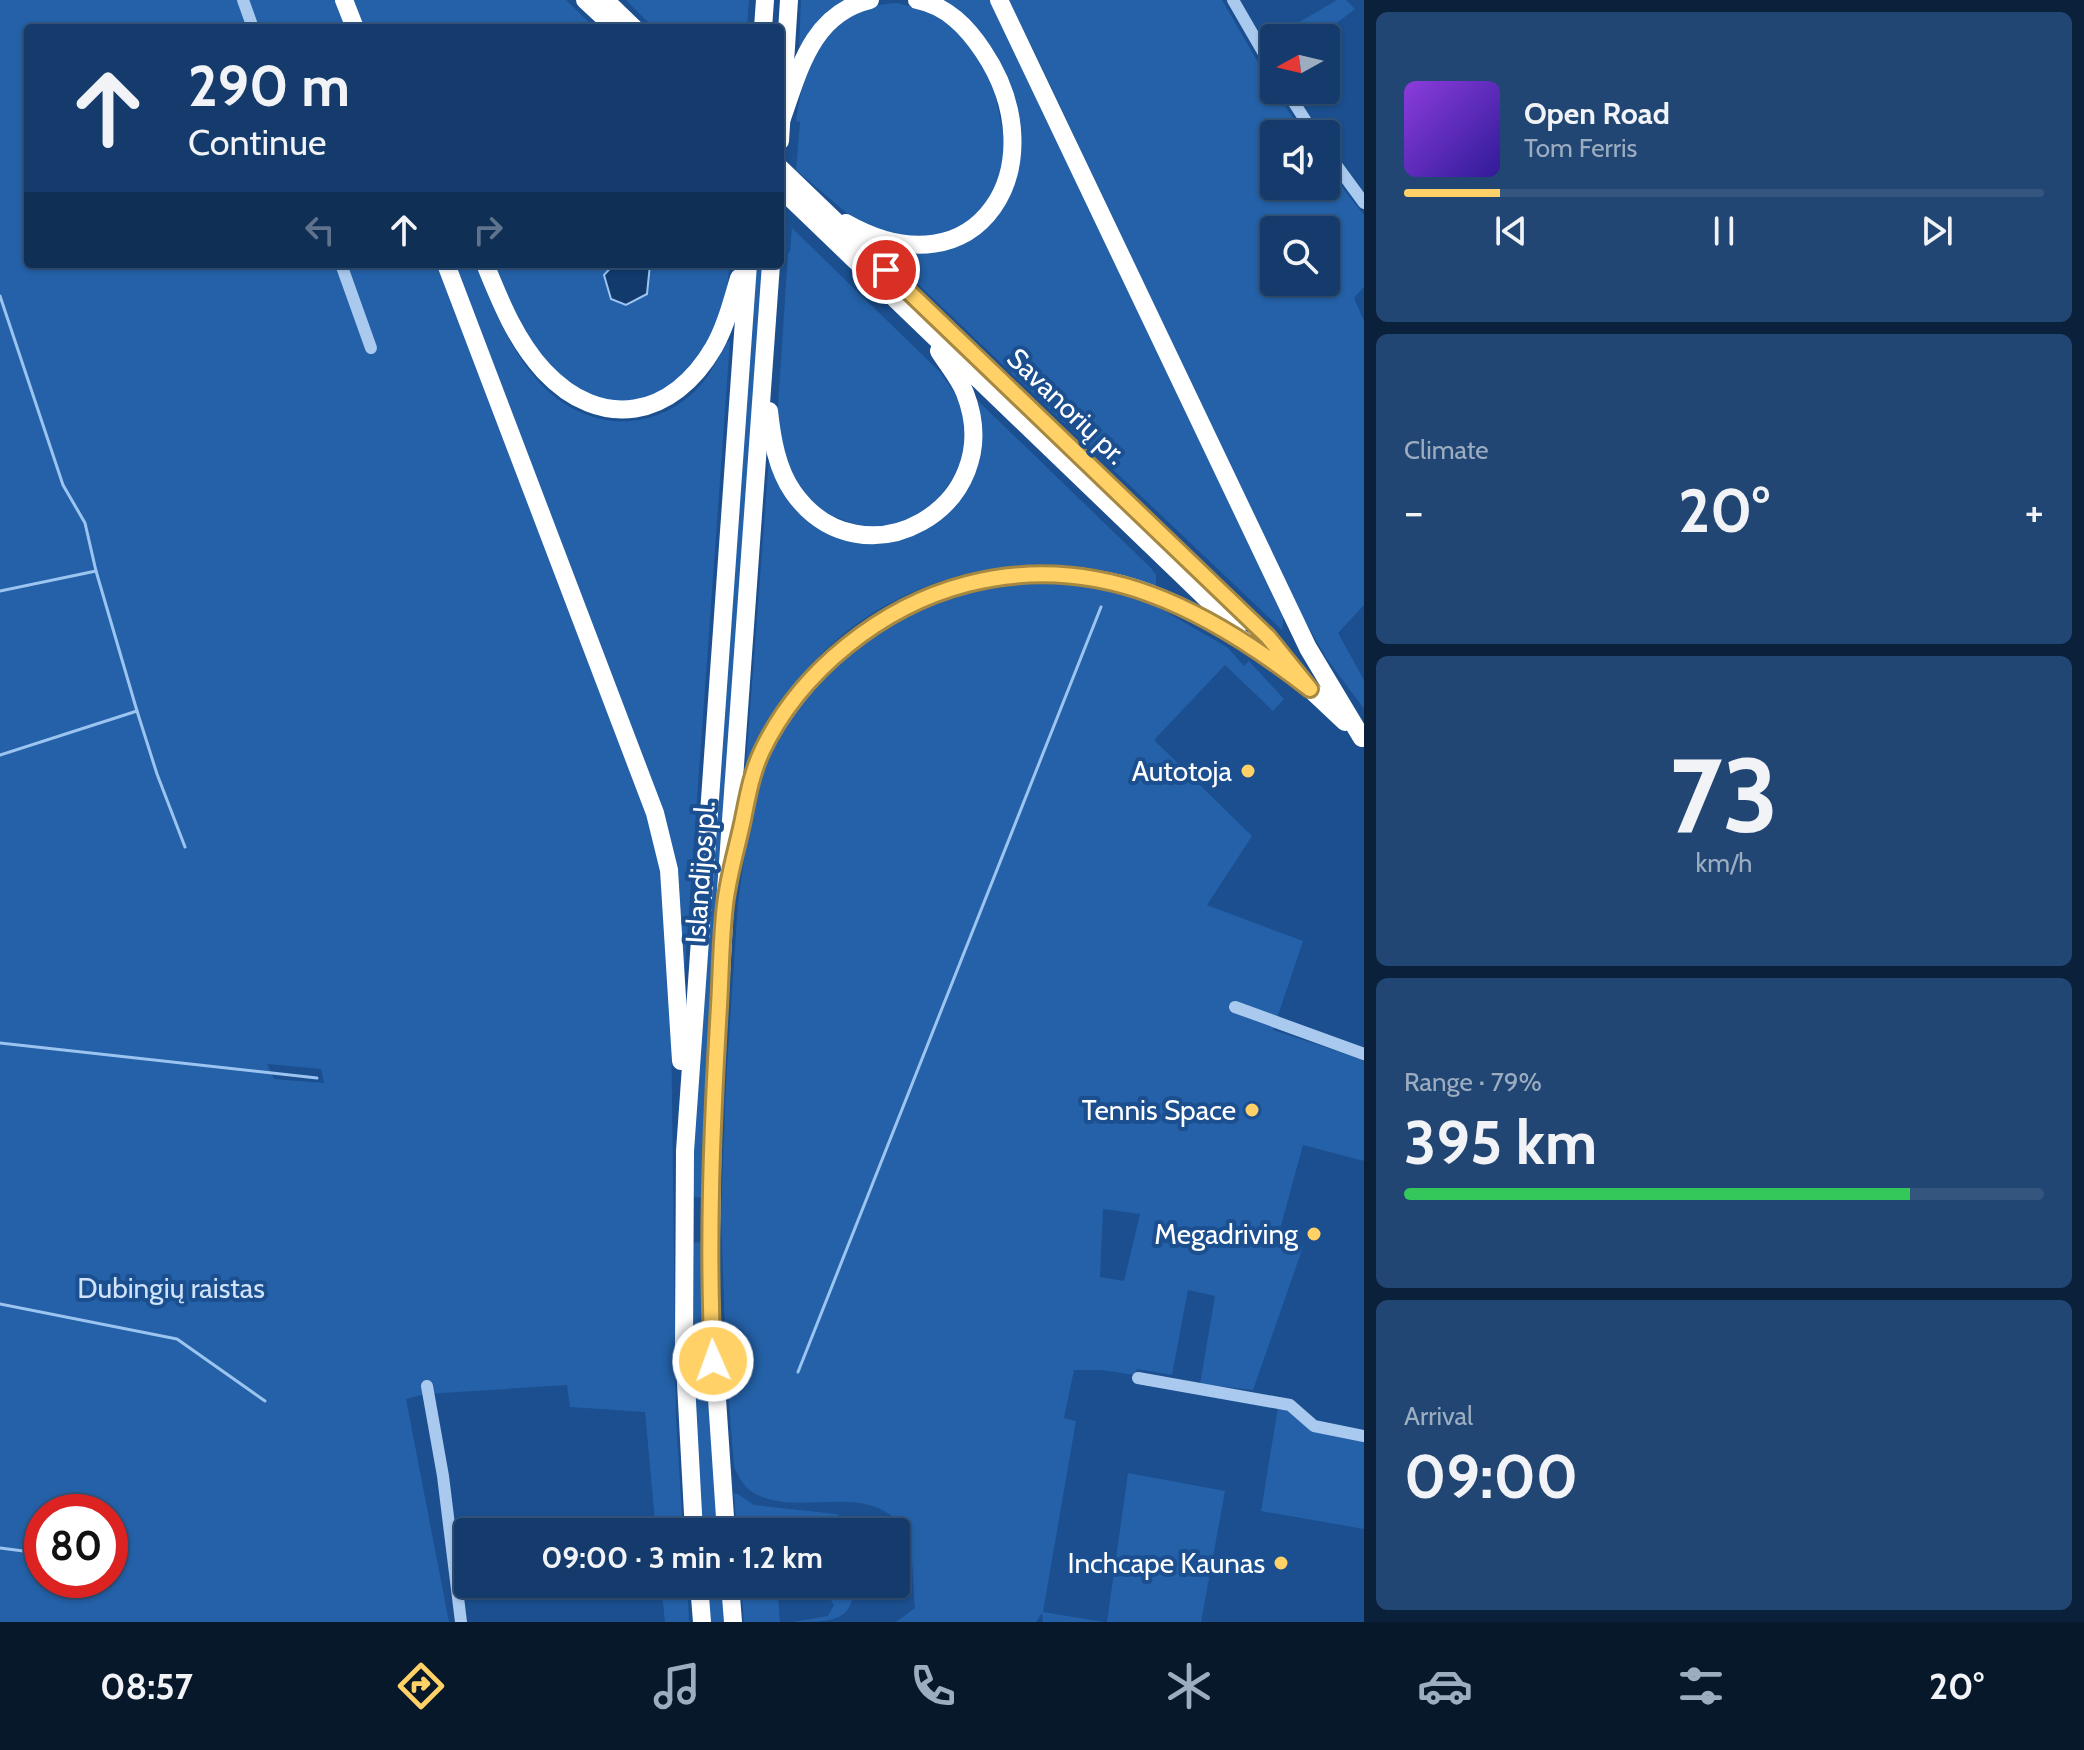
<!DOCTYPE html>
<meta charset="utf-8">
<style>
:root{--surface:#143b6b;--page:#214673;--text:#f1f3f6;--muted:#9dadc1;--line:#33557e;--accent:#ffd166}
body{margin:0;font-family:Cabin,sans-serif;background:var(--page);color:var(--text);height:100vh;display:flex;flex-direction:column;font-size:30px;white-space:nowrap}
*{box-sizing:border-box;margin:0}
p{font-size:26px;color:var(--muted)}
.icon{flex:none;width:44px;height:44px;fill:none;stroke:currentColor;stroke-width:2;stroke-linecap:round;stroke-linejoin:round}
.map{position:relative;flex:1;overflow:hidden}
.panel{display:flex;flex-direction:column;gap:12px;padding:12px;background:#0b203b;width:720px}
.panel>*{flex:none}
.hud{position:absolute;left:24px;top:24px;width:760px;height:244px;border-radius:8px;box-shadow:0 2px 6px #0004,0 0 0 2px var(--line);background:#143b6b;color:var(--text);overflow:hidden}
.needle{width:52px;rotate:262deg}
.fabs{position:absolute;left:1260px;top:24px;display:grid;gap:16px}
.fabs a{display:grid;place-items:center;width:80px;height:80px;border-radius:8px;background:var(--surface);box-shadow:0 2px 6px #0004,0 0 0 2px var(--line);font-size:40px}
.speed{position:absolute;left:24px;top:1494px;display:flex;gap:16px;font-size:40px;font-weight:700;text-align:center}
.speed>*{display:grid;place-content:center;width:104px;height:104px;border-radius:50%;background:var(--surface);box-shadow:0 2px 6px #0004,0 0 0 2px var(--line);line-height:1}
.speed .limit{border:12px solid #d22;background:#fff;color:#111}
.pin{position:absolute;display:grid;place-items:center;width:68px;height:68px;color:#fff;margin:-34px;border:4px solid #fff;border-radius:50%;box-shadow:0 2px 8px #0007}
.me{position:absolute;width:88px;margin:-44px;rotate:358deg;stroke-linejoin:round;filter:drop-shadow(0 0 6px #0008)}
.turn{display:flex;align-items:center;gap:28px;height:168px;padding:0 32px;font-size:36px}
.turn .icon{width:104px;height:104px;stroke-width:2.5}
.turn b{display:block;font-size:56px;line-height:68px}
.lanes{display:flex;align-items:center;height:76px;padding:0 32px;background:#0003;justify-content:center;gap:40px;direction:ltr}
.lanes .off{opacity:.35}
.big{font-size:60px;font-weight:700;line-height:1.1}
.panel .tile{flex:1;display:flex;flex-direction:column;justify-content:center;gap:12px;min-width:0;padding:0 28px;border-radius:12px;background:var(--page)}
.panel .dial{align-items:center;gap:0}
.dial b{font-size:104px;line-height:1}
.song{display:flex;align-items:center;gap:24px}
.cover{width:96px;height:96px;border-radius:12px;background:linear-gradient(135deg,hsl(270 70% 55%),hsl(250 70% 35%))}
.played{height:8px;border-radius:4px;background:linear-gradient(90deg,var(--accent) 15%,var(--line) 15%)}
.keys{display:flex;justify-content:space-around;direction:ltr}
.heat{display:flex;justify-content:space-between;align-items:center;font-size:44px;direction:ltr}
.charge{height:12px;border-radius:6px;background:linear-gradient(90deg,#34c759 79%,var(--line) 0)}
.trip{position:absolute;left:454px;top:1518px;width:456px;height:80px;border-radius:8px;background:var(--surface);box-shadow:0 2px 6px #0004,0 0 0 2px var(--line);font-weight:700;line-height:80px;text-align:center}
.dock{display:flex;height:128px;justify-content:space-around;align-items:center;background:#08182b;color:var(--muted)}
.dock .icon{width:56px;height:56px}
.dock .selected{color:var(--accent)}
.dock b{font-size:36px;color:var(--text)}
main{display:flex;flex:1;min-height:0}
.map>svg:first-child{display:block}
</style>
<main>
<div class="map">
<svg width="1364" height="1622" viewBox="0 0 1364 1622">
<rect width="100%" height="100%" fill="#1b4f8f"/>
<g fill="#2461a8" fill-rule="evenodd">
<path d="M 0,0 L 338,0 L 349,28 L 28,28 L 28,264 L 440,264 L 655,828 L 670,937 L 676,1419 L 683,1532 L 656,1532 L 645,1412 L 570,1407 L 567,1385 L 426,1394 L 406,1399 L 449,1622 L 0,1622 ZM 267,1064 L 321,1069 L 324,1083 L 274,1079 ZM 42,1512 L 110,1512 L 110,1580 L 42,1580 Z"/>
<path d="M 350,0 L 566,0 L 595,28 L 360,28 Z"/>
<path d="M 626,0 L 749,0 L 747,28 L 654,28 Z"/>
<path d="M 801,0 L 852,0 L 799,47 Z"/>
<path d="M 940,0 L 992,0 L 1284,616 L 1282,630 L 900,267 L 871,244 L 871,241 C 937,263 946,244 998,209 L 1009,85 Z"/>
<path d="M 1007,0 L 1222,0 L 1274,90 L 1304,134 L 1274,134 L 1274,186 L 1326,186 L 1326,167 L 1364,215 L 1364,287 L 1354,298 L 1364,321 L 1364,605 L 1338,633 L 1364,680 L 1364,709 L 1327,659 L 1300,613 L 1034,51 ZM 1274,230 L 1326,230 L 1326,282 L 1274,282 Z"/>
<path d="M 1337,0 L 1346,0 L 1355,9 L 1317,38 L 1279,38 L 1277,35 Z"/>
<path d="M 897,3 L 930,11 L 957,27 L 991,73 L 1008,158 L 979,218 L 916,243 L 861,225 L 796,170 L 800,122 L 796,121 C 806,58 823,6 897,3 Z"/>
<path d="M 792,228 L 940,372 L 954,392 L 961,393 L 967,459 L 927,514 L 872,530 L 820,512 L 791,478 L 778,431 L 778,405 L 788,253 L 790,252 Z"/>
<path d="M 451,264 L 475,264 C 492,305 509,349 539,382 C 583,430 650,436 697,389 C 710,376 718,358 726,342 L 730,341 L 684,981 L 677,891 Z"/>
<path d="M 490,264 L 614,264 L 604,275 L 647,294 L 650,264 L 730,264 L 727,288 L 712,339 L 696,367 L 643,403 L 589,400 L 543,364 Z"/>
<path d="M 755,264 L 764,264 L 704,1193 L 700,1198 L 692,1196 L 693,1118 Z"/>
<path d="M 975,398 L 1151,568 L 1156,575 L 1156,585 C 1144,585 1132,578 1121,575 C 1102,569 1081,566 1061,565 C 973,560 879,593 818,658 C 788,689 769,728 749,765 L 746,765 L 769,457 C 785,476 802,494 818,513 C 825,520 831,531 839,536 C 852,545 879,544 894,541 C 944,529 981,488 981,435 C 981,423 977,410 975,398 Z"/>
<path d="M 1028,578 L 1155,598 L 1154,605 L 1227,647 L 1244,666 L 1249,661 L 1284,699 L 1273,711 L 1225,665 L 1154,740 L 1252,836 L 1207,905 L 1303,941 L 1273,1030 L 1364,1060 L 1364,1161 L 1303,1145 L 1277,1240 L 1303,1247 L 1253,1390 L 1200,1384 L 1215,1296 L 1188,1290 L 1172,1375 L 1137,1369 L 1135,1375 L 1101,1370 L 1074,1370 L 1064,1418 L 1076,1421 L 1043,1612 L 1104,1622 L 1043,1622 L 1042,1613 L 1036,1622 L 896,1622 L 915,1608 C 913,1591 913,1547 908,1533 C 907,1531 902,1525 900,1524 C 863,1481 795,1519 752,1492 C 743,1486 739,1477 734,1467 L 726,1364 L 721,1214 L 726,1082 L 738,902 L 753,798 L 762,770 L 779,734 L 797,706 L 842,656 L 941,595 ZM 1103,1209 L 1140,1214 L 1124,1281 L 1100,1277 Z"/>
<path d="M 703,1242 L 718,1532 L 702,1532 L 692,1359 L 690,1243 Z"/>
<path d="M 1278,1407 L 1364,1440 L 1364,1529 L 1261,1511 Z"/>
<path d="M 1128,1473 L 1225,1491 L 1201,1622 L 1107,1622 Z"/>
<path d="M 736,1493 L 754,1505 L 836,1514 L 846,1520 L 850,1532 L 841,1532 L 839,1522 L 774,1518 L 774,1532 L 737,1532 L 734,1494 Z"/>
<path d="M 661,1584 L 687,1584 L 689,1622 L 665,1622 Z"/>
<path d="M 706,1584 L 721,1584 L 724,1622 L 709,1622 Z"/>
<path d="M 741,1584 L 777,1584 L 780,1622 L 744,1622 Z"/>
<path d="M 821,1584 L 853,1584 C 855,1622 831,1622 793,1622 L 828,1616 L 834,1605 Z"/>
</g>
<path fill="#123a6d" stroke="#9cc4f0" stroke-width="2" d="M 614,264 L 650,264 L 647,294 L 626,305 L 611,299 L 604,275 Z"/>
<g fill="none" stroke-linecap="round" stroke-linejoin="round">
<g stroke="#9cc4f0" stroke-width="3">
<path d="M 0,296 L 63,485 L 85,523 L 96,571 L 137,711 L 157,774 L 185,847"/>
<path d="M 0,591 L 96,571"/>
<path d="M 0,755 L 137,711"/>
<path d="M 0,1043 L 317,1078"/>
<path d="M 0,1304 L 177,1339 L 265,1401"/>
<path d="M 798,1372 L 1101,607"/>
<path d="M 0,1548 L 39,1553"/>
</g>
<g stroke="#a9c9ee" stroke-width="12">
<path d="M 243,0 L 253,28"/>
<path d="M 1233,0 L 1274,71"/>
<path d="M 1286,90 L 1314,134"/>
<path d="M 1326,151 L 1364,203"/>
<path d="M 341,264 L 371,348"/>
<path d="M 1235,1007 L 1364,1054"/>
<path d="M 1138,1378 L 1290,1405 L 1314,1426 L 1364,1436"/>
<path d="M 427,1386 L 443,1476 L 461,1622"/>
</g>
<g stroke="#fff" stroke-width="18">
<path d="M 344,0 L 355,28"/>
<path d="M 585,0 L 615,28"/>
<path d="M 605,0 L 634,28"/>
<path d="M 999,0 L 1308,648 L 1362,738"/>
<path d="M 763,28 L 765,0"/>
<path d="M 781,121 C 799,71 811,14 870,0"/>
<path d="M 780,141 L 789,0"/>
<path d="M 780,168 L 1268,637 L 1310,689 L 1345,722"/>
<path d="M 780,188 L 1237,628"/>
<path d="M 846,223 C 979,298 1059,164 983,51 C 967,27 947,6 917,0"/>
<path d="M 446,264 L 655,813 L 669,870 L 681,1061"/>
<path d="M 485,264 C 500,301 516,341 544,371 C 601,432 673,418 714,347 C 726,326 732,301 739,278"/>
<path d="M 769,411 C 772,439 777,469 793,492 C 861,589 1010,508 965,393 C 959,378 947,364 939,351"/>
<path d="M 740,831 C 746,804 750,774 763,749 C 833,617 975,547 1121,584 C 1171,597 1213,623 1258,648"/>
<path d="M 694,1532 L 684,1346 L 685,1151 L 748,264"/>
<path d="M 726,1532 L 710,1295 L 713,1117 L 725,904 L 771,264"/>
<path d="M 699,1584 L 702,1622"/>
<path d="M 730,1584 L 733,1622"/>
</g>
</g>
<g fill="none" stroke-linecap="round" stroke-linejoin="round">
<g stroke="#a68842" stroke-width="20">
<path id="route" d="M 713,1361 C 707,1242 712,1125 719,1006 C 721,973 721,938 725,905 C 728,878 736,851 742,824 C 747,800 751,774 762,751 C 800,671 882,606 967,584 C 1099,550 1209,610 1310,689 L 1268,637 L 886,270"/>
</g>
<use href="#route" stroke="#ffd166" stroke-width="14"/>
</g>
<g fill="#ffd166" stroke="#1b4f8f" stroke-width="3">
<circle cx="1248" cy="771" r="8"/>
<circle cx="1252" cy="1110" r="8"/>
<circle cx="1314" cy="1234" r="8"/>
<circle cx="1281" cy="1563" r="8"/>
</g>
<g text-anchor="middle" stroke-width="8" stroke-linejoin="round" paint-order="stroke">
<g font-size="28" fill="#fff" stroke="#1b4f8f">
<text transform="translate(1067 406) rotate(44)" y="10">Savanorių pr.</text>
<text transform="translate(700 872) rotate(-86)" y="10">Islandijos pl.</text>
</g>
<g font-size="28" fill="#fff" stroke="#1b4f8f" text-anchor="end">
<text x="1232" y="781">Autotoja</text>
<text x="1236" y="1120">Tennis Space</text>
<text x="1298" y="1244">Megadriving</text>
<text x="1265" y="1573">Inchcape Kaunas</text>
</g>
<g font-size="28" fill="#cfe3fa" stroke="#1b4f8f">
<text x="171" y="1298">Dubingių raistas</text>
</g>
</g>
</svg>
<div class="fabs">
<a><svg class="needle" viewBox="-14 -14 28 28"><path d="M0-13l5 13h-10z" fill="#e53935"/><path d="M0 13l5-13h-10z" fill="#9dadc1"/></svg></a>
<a><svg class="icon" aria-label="sound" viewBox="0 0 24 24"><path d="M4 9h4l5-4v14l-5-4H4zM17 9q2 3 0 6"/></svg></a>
<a><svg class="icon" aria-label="search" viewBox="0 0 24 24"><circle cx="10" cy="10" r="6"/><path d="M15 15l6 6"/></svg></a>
</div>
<div class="speed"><div class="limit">80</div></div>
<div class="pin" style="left:886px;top:270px;background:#d93025"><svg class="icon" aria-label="arrive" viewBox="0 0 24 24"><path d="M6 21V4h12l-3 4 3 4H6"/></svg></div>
<svg class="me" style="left:713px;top:1361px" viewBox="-20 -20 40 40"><circle r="17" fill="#ffd166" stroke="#fff" stroke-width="3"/><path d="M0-11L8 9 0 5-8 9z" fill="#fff"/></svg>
<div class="trip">09:00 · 3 min · 1.2 km</div>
<div class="hud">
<div class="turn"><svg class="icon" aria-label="ahead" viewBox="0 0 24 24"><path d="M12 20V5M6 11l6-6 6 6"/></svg><div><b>290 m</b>Continue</div></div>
<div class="lanes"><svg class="icon off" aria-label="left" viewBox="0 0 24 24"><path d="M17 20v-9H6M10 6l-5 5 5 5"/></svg><svg class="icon" aria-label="ahead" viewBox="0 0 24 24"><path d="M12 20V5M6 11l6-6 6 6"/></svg><svg class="icon off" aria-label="right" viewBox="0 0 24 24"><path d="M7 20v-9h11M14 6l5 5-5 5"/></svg></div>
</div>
</div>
<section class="panel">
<div class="tile">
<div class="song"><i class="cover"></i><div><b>Open Road</b><p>Tom Ferris</p></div></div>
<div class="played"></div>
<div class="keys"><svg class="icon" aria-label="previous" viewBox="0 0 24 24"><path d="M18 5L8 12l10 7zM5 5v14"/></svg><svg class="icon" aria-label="pause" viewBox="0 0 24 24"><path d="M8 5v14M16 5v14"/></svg><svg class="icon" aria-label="next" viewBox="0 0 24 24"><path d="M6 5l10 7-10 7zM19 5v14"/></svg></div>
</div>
<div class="tile"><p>Climate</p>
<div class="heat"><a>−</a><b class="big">20°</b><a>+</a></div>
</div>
<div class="tile dial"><b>73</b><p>km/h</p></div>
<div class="tile"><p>Range · 79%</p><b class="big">395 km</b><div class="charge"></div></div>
<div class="tile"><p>Arrival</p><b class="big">09:00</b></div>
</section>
</main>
<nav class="dock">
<b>08:57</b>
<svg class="icon selected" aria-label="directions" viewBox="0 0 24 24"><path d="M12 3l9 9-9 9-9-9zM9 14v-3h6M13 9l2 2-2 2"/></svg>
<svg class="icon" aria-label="music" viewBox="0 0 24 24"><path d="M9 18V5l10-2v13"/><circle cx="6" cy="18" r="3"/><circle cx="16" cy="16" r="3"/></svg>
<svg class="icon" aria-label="phone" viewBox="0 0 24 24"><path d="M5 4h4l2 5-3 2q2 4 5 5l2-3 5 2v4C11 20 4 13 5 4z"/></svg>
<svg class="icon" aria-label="climate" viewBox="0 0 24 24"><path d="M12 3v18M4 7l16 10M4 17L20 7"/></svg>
<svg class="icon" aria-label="car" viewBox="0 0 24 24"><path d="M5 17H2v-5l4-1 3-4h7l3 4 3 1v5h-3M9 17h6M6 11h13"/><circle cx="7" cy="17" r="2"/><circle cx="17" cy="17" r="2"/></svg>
<svg class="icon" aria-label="filters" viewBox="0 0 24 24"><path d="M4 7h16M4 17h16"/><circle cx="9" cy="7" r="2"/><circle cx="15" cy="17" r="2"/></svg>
<b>20°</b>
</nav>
